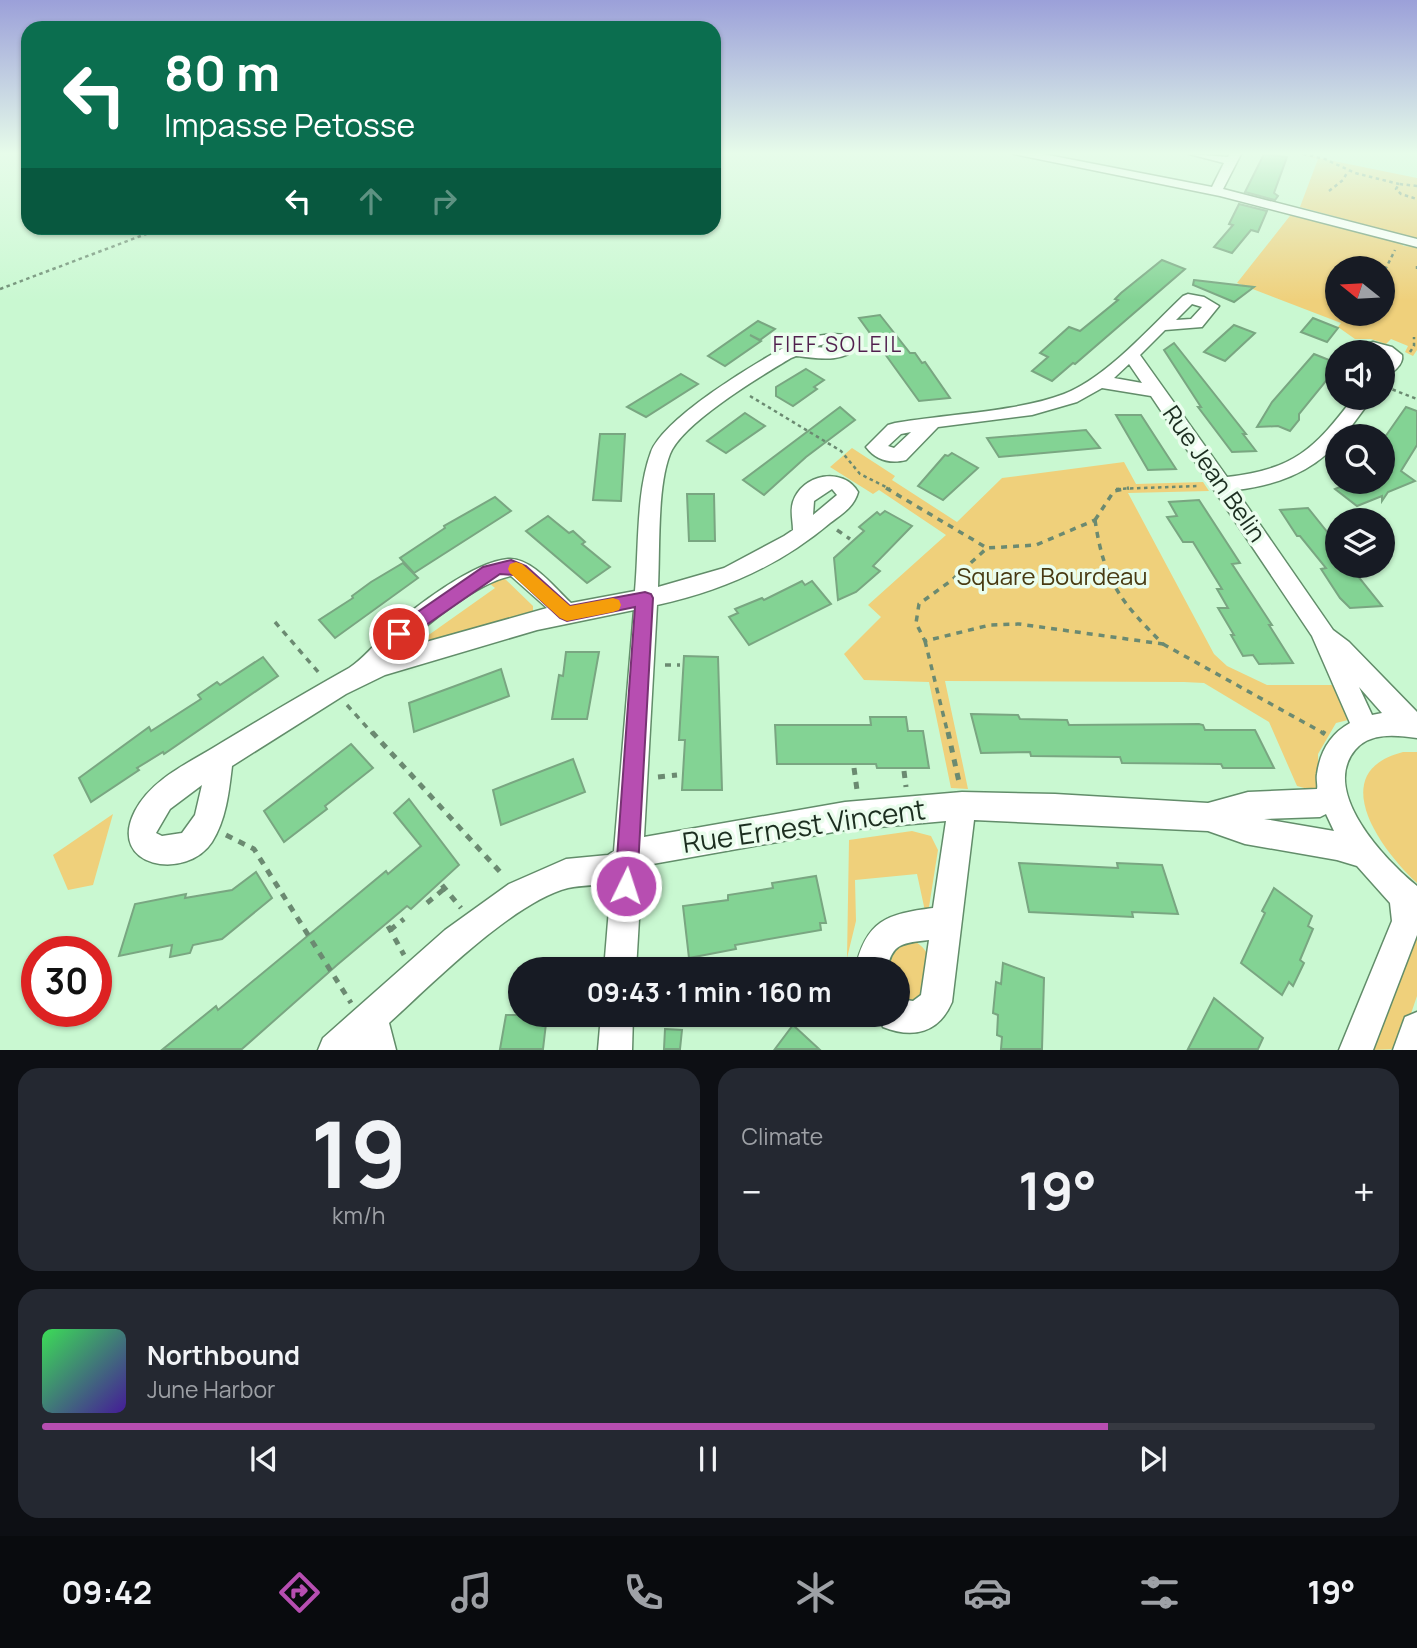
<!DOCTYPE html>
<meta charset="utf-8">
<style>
:root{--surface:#171b24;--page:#242831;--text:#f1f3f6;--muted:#9ea1a6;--line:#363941;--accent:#b74eb1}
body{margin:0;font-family:Manrope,sans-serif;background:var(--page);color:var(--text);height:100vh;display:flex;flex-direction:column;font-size:26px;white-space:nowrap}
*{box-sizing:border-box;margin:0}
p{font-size:23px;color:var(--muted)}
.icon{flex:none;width:38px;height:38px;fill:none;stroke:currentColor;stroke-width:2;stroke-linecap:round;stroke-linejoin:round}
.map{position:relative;height:1050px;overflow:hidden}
.drawer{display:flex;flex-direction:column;gap:18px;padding:18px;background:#0d0f14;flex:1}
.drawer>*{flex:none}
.hud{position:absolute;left:21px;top:21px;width:700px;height:214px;border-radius:21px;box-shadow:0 2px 5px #0004;background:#0b6e4f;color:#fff;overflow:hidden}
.needle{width:46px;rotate:288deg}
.controls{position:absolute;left:1325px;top:256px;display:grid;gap:14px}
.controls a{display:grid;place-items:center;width:70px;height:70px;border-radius:50%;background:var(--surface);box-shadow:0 2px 5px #0004;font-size:35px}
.speed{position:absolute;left:21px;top:936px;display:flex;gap:14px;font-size:35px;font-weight:700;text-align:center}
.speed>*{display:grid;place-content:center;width:91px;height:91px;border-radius:50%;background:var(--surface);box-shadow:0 2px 5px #0004;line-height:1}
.speed .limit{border:10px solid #d22;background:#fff;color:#111}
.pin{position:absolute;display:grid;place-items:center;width:60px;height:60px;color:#fff;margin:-30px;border:4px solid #fff;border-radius:50%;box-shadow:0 2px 7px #0007}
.me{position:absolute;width:77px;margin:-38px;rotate:4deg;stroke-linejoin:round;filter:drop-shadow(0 0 5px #0008)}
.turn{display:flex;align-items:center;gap:24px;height:147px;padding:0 28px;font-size:32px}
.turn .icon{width:91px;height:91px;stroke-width:2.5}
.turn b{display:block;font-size:49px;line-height:60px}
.lanes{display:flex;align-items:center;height:66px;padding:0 28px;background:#0003;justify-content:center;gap:35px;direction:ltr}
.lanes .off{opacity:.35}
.big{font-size:52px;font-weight:700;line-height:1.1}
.drawer .widget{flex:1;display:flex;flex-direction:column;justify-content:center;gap:10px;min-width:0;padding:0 24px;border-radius:21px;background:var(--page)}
.drawer .dial{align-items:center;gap:0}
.dial b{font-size:91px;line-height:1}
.song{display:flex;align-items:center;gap:21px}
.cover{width:84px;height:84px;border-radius:10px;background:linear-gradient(135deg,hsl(130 70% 55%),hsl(260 70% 35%))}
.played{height:7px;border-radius:4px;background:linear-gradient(90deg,var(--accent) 80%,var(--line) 80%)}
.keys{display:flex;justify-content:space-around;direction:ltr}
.heat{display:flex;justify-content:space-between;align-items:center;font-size:38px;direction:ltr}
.drawer .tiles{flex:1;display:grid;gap:18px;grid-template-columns:1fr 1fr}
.widget:last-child{grid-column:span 2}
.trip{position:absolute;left:508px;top:957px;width:402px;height:70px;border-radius:35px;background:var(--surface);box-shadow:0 2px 5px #0004;font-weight:700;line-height:70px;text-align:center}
.menu{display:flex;height:112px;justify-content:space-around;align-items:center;background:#090b0e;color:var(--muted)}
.menu .icon{width:49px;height:49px}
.menu .on{color:var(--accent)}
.menu b{font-size:32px;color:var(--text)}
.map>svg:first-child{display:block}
</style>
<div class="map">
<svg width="1417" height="1050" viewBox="0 0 1417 1050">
<rect width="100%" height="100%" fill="#c9f8d1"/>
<g fill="#efd07b" fill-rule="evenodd">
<path d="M 1299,154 L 1417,178 L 1417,239 L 1300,207 L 1318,159 Z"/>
<path d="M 1293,212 L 1396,241 L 1404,246 L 1417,247 L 1417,350 L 1413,356 L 1405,352 L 1408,346 L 1391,339 L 1386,344 L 1371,339 L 1355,339 L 1338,327 L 1341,323 L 1237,283 ZM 1337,268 L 1382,268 L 1382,313 L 1337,313 Z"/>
<path d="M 852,448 L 895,476 L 892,480 L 957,522 L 1002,478 L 1124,462 L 1136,484 L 1203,482 L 1209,491 L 1128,493 L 1214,654 L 1227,666 L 1267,685 L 1337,685 L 1352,719 L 1336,723 L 1318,754 L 1319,792 L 1297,786 L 1269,722 L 1204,683 L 1184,682 L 945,681 L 968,789 L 951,788 L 929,682 L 864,680 L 844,654 L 881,617 L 868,605 L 946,535 L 879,490 L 873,494 L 830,467 Z"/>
<path d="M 502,576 L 533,606 L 533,611 L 526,617 L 409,647 L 406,643 L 411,628 L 423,639 L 495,588 L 484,579 Z"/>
<path d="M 1403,752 L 1417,752 L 1417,883 C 1381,850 1324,772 1403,752 Z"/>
<path d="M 113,814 L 93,885 L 68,890 L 53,855 Z"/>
<path d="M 912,831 L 931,836 L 938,850 L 929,907 L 925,911 L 917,874 L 855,880 L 856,921 L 847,958 L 849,840 Z"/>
<path d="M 1417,929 L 1417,996 L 1399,1049 L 1371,1050 Z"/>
<path d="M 910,939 C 940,952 928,977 920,1000 L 909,1003 L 898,998 L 898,970 L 884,970 L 890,945 Z"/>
</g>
<g fill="#83d394" stroke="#79a681" stroke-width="2">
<path d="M 1264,154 L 1287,157 L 1274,193 L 1278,196 L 1275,200 L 1245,192 Z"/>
<path d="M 1239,204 L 1267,211 L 1258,232 L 1251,230 L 1232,253 L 1214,247 L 1233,225 L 1229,224 Z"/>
<path d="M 1162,260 L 1185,269 L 1075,364 L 1073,363 L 1052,381 L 1032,371 L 1048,357 L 1040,353 L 1069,327 L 1080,331 L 1118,300 L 1115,299 L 1121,293 Z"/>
<path d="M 1194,280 L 1254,287 L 1234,302 L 1193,285 Z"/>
<path d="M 880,315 L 910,353 L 915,353 L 922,363 L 925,362 L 950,398 L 919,401 L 859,318 Z"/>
<path d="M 1313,318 L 1338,328 L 1327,342 L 1301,332 Z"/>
<path d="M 758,321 L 775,329 L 760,340 L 750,335 L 761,341 L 725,366 L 708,356 Z"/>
<path d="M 1234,325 L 1255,333 L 1225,361 L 1204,352 Z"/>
<path d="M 1174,343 L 1246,434 L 1243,434 L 1256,451 L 1232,452 L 1198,407 L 1201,407 L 1164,350 Z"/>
<path d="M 1314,354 L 1334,362 L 1328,370 L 1331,371 L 1327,375 L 1330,376 L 1299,414 L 1299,420 L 1290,431 L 1278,426 L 1257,427 L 1272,402 Z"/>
<path d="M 806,369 L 824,380 L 814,387 L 817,389 L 793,406 L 776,396 L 776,387 Z"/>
<path d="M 681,374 L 698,384 L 646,417 L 627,407 Z"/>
<path d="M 840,407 L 855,420 L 806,457 L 764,495 L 743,480 Z"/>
<path d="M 1406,407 L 1417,411 L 1417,445 L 1401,471 L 1415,481 L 1388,492 L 1382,501 L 1382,496 L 1357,506 L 1335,489 L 1354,481 L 1382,481 L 1382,448 L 1387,438 L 1385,437 Z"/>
<path d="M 745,413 L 765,426 L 726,453 L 707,441 Z"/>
<path d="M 1116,415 L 1141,415 L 1176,469 L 1148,470 Z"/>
<path d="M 1086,430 L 1100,448 L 999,457 L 987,438 Z"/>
<path d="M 600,434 L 625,434 L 621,501 L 593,500 Z"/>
<path d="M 952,453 L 978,468 L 943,500 L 918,486 L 945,455 L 948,456 Z"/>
<path d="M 687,494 L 714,494 L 715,541 L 689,541 Z"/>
<path d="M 495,497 L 511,511 L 414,573 L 400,558 L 445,528 L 444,526 Z"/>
<path d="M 1199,500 L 1240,563 L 1232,564 L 1272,625 L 1269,625 L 1293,663 L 1259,664 L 1253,655 L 1243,656 L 1231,635 L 1234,635 L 1218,608 L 1228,608 L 1217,589 L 1222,589 L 1193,542 L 1183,542 L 1167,517 L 1177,516 L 1169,502 Z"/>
<path d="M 1308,508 L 1336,543 L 1332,543 L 1337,550 L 1337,565 L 1349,565 L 1382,606 L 1350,608 L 1340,598 L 1321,569 L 1326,568 L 1300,536 L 1297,536 L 1280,510 Z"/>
<path d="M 885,511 L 912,526 L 873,566 L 880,571 L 856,592 L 838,600 L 834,558 L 864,531 L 859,527 L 877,512 L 880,515 Z"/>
<path d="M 548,516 L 569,533 L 573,531 L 585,542 L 582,544 L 610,567 L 587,583 L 526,531 Z"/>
<path d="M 403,563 L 418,578 L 335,638 L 319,620 L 353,598 L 352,596 L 371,582 Z"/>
<path d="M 802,581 L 805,585 L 812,581 L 831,604 L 749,645 L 729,617 L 738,613 L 735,609 L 762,598 L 764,600 Z"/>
<path d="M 566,652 L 599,652 L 587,719 L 552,719 L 559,675 L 563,676 Z"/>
<path d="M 684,656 L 718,657 L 722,790 L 682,790 L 685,740 L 679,740 Z"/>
<path d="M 263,657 L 278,676 L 164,754 L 163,752 L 137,768 L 139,770 L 91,802 L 79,778 L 149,727 L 151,731 L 201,699 L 198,695 L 217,682 L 220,685 Z"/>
<path d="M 501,669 L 509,696 L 414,732 L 409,703 Z"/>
<path d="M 971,714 L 1018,715 L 1020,719 L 1067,720 L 1069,725 L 1199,724 L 1203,725 L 1205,730 L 1255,730 L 1274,768 L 1223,768 L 1221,764 L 1122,763 L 1120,757 L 1031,756 L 1030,752 L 981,753 Z"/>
<path d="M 870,717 L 906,717 L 908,731 L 923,731 L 929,768 L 877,768 L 876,764 L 777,764 L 775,725 L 871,725 Z"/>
<path d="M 351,744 L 373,768 L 325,806 L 327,809 L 284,842 L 264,811 Z"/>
<path d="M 573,759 L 585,792 L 501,825 L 493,790 Z"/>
<path d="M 409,799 L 459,865 L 411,909 L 407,906 L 337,965 L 242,1049 L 163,1049 L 216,1006 L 218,1010 L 386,871 L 388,874 L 421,846 L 394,813 Z"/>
<path d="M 1019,863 L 1118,868 L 1117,863 L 1162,865 L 1178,914 L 1132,912 L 1133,917 L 1029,912 Z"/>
<path d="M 256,872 L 272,898 L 222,939 L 193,945 L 190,953 L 170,957 L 172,945 L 119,956 L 135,904 L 186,894 L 185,898 L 232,890 Z"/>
<path d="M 816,876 L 826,923 L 820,923 L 821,930 L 735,945 L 736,949 L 689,958 L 683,906 L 728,900 L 728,895 L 773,888 L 772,883 Z"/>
<path d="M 1274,888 L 1312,916 L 1308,926 L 1313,929 L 1300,960 L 1304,963 L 1293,986 L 1289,982 L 1282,995 L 1241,963 L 1265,913 L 1262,911 Z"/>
<path d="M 1003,963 L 1044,978 L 1042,1049 L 1001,1049 L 1002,1037 L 997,1035 L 998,1015 L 993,1013 L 996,982 L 1001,984 Z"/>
<path d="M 1214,998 L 1263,1038 L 1258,1049 L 1188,1049 Z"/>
<path d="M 506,1015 L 547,1015 L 543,1049 L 500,1049 Z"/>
<path d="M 793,1025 L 819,1049 L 775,1049 Z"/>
<path d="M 665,1029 L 682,1030 L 680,1049 L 664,1049 Z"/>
</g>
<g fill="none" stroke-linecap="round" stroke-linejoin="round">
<g stroke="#628d6a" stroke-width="3">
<g id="minor">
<path d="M 1014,154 L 1043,154 L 1212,187 L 1224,163 L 1189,154 L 1228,157 L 1229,154 L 1241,154 L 1223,189 L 1417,239 L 1417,247 L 1220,196 Z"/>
<path d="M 1188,294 L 1204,297 L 1219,306 L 1202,327 L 1165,330 L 1140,355 L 1227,477 C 1294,469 1314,450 1354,397 L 1373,397 L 1344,436 L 1337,436 L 1337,444 C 1309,474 1275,485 1236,490 L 1333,630 L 1349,642 L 1417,712 L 1417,738 C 1396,735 1370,732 1355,750 C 1320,792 1385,860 1417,886 L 1417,935 L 1373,1050 L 1339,1050 L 1392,921 L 1390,903 L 1357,866 L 1337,860 L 1245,844 L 1208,831 L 974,820 L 952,1002 C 939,1033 913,1039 883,1027 L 879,1015 L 898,1015 L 898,999 L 913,1001 L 921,995 L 929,940 C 904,943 892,942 887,970 L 855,970 C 866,920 887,914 933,908 L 946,821 L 845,830 L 647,865 L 642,868 L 636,970 L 604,970 L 611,884 C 597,885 582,885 568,888 C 513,902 432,984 389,1023 L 396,1050 L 318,1050 L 323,1038 L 445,930 L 509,884 L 566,859 L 608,855 L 614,851 L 634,610 L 537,630 L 385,675 L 346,694 L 232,766 C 229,792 226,820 212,842 C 187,881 106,868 135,811 C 152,778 191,762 221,743 C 264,717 306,692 349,668 C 362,660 376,643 387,632 C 413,608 473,562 508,559 C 531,557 555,588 571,603 L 635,591 C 639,548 636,492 651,452 C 664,418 752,365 785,347 C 804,337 830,331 852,336 L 858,346 C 843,364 817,358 796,356 L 791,358 C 761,376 682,423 670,454 C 657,487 660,549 658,587 L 724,568 L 784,536 L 793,530 C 793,521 790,511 793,502 C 802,474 843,466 858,492 C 854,507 842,514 830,523 C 779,566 722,591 657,605 L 644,837 L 845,802 L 962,792 L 1055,794 L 1208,803 L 1248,792 L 1317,789 C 1318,785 1316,780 1317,774 C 1320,752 1330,734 1350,723 L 1312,636 L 1151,396 L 1102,388 L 1077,402 L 1032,415 L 938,427 L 906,460 C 890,464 876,460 866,447 L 888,425 L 895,423 C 946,414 1017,412 1064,394 C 1107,377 1149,328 1183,296 ZM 1192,304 L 1202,307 L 1191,319 L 1176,320 ZM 829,343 L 841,345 L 831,348 L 813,347 ZM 1129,364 L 1142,383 L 1114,378 ZM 911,432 L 894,448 L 888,446 L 901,434 ZM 832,489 L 837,495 L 813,515 L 814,501 ZM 511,576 L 547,608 L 401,649 C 425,625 478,582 511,576 ZM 1359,687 L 1382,713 L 1372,715 ZM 202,785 L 195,815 L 182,833 L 162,836 L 156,833 L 170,809 ZM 1326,814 L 1334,831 L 1264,819 L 1320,817 Z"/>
<path d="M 1373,342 L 1392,347 L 1402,355 C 1404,365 1391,375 1382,377 L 1382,362 L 1386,359 L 1382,352 L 1353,352 L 1359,346 Z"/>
<path d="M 1417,1012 L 1417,1050 L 1393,1050 L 1405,1017 Z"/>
<path d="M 601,1015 L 633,1015 L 632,1050 L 598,1050 Z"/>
</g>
</g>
<g stroke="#6b8a71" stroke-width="2.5" stroke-dasharray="3.5 3.5" stroke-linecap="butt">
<path d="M 1303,154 L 1325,159 L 1355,173 L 1399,184"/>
<path d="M 1417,186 L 1399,184 L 1396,189 L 1401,194 L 1417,199"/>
<path d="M 1329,191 L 1343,180 L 1348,171"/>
<path d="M 1417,266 L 1417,269"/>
<path d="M 1382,276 L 1395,250"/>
<path d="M 0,289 L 162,228"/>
<path d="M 1382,289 L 1390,301"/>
<path d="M 1410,352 L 1414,346 L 1414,337"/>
<path d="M 1386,387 L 1417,399"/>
<path d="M 750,396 L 841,451 L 860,474 L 890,489"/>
<path d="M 1116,489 L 1198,486"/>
</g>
<g stroke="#6b8a71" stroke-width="3.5" stroke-dasharray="6 6" stroke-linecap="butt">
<path d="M 886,488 L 987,548"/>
<path d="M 1095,520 C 1104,581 1120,601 1163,644 L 1019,624 L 990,625 L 925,641 L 916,623 L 919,604 L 952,580 L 987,548 L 1036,545 Z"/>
<path d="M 1095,520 L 1114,491 L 1129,488"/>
<path d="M 837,530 L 850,539"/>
<path d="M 275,622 L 319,673"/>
<path d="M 925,641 L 948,734"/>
<path d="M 1163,644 L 1325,734"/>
<path d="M 665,665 L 680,665"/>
<path d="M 347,705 L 373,734"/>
</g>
<g stroke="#6b8a71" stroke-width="5" stroke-dasharray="7 7" stroke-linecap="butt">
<path d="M 372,732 L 503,875"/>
<path d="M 948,732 L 959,782"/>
<path d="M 1322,732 L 1325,734"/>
<path d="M 854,768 L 857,790"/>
<path d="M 904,771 L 906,787"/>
<path d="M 658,777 L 677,775"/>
<path d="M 226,835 L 254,849 L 351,1003"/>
<path d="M 442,885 L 461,908"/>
<path d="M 427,903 L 444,889"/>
<path d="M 388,926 L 404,955"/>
<path d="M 390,930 L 404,919"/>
</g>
<use href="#minor" fill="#fff" fill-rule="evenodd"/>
</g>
<linearGradient id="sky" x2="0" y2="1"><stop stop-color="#9ba0d9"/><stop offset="0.51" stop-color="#e7fcea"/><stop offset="1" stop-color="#e7fcea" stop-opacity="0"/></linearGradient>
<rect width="1417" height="301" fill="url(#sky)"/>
<path fill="#b74eb1" stroke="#773373" stroke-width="2" d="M 511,560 L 526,566 L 570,606 L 645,592 L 651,594 L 653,598 L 637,886 L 634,894 L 626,897 L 618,894 L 615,886 L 635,607 L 567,621 L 560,618 L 514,575 L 500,574 L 406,639 L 399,641 L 393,639 L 390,634 L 393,629 L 483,567 Z"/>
<path fill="#f59e0b" d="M 516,562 L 522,564 L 570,606 L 613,598 L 619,600 L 621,605 L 619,610 L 613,612 L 567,621 L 560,618 L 510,573 L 508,569 L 510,564 Z"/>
<g text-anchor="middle" stroke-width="7" stroke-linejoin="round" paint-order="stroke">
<g font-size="21" letter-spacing="2" fill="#511f4e" stroke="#eafded">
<text x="838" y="352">FIEF SOLEIL</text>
</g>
<g font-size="24" fill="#1c2e20" stroke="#eafded">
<text transform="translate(1214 474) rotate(55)" y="8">Rue Jean Belin</text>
</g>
<g font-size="24" fill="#483a12" stroke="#eafded">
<text x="1052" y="585">Square Bourdeau</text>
</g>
<g font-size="28" fill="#1c2e20" stroke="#eafded">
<text transform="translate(804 826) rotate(-8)" y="10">Rue Ernest Vincent</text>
</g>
</g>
</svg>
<div class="controls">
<a><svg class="needle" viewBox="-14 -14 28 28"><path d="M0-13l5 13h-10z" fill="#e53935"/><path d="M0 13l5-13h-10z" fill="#9ea1a6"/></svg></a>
<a><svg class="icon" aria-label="sound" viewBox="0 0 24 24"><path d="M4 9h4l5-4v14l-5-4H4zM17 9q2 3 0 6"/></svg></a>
<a><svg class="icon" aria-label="search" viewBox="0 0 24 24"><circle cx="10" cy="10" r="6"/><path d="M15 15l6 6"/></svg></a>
<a><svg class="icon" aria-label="layers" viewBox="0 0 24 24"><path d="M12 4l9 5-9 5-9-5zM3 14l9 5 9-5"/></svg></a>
</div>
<div class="speed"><div class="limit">30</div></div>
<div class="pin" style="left:399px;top:634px;background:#d93025"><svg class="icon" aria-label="arrive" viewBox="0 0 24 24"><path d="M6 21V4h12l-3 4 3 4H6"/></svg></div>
<svg class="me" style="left:626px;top:886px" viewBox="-20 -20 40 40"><circle r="17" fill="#b74eb1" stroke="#fff" stroke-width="3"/><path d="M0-11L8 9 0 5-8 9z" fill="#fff"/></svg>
<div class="trip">09:43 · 1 min · 160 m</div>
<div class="hud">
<div class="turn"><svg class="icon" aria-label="left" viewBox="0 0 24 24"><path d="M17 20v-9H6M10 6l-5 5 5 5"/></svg><div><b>80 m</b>Impasse Petosse</div></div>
<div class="lanes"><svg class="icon" aria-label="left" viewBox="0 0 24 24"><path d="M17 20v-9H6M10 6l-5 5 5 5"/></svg><svg class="icon off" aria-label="ahead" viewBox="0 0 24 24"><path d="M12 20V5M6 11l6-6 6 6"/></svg><svg class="icon off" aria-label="right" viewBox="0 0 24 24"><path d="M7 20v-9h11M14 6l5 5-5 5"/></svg></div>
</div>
</div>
<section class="drawer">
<div class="tiles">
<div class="widget dial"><b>19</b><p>km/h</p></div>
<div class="widget"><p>Climate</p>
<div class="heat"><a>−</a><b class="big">19°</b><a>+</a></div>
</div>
<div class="widget">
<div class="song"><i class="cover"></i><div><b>Northbound</b><p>June Harbor</p></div></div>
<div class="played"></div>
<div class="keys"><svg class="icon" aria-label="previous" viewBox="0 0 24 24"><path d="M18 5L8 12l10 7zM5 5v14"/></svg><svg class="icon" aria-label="pause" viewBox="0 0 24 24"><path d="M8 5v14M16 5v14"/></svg><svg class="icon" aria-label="next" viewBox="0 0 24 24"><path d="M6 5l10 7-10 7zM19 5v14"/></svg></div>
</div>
</div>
</section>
<nav class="menu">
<b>09:42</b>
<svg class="icon on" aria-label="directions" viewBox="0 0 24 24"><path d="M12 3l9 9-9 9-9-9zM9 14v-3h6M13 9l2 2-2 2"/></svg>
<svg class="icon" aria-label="music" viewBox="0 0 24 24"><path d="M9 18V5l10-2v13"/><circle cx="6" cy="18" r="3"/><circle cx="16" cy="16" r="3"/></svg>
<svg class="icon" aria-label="phone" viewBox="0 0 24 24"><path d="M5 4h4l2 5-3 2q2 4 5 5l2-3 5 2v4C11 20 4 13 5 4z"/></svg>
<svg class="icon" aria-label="climate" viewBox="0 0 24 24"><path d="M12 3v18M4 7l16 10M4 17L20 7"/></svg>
<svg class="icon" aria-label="car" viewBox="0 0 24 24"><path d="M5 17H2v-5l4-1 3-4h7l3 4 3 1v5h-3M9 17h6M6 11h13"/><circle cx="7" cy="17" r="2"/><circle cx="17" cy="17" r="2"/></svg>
<svg class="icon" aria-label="filters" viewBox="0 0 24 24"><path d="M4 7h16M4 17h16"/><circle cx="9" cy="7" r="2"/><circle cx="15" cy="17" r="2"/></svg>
<b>19°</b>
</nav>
